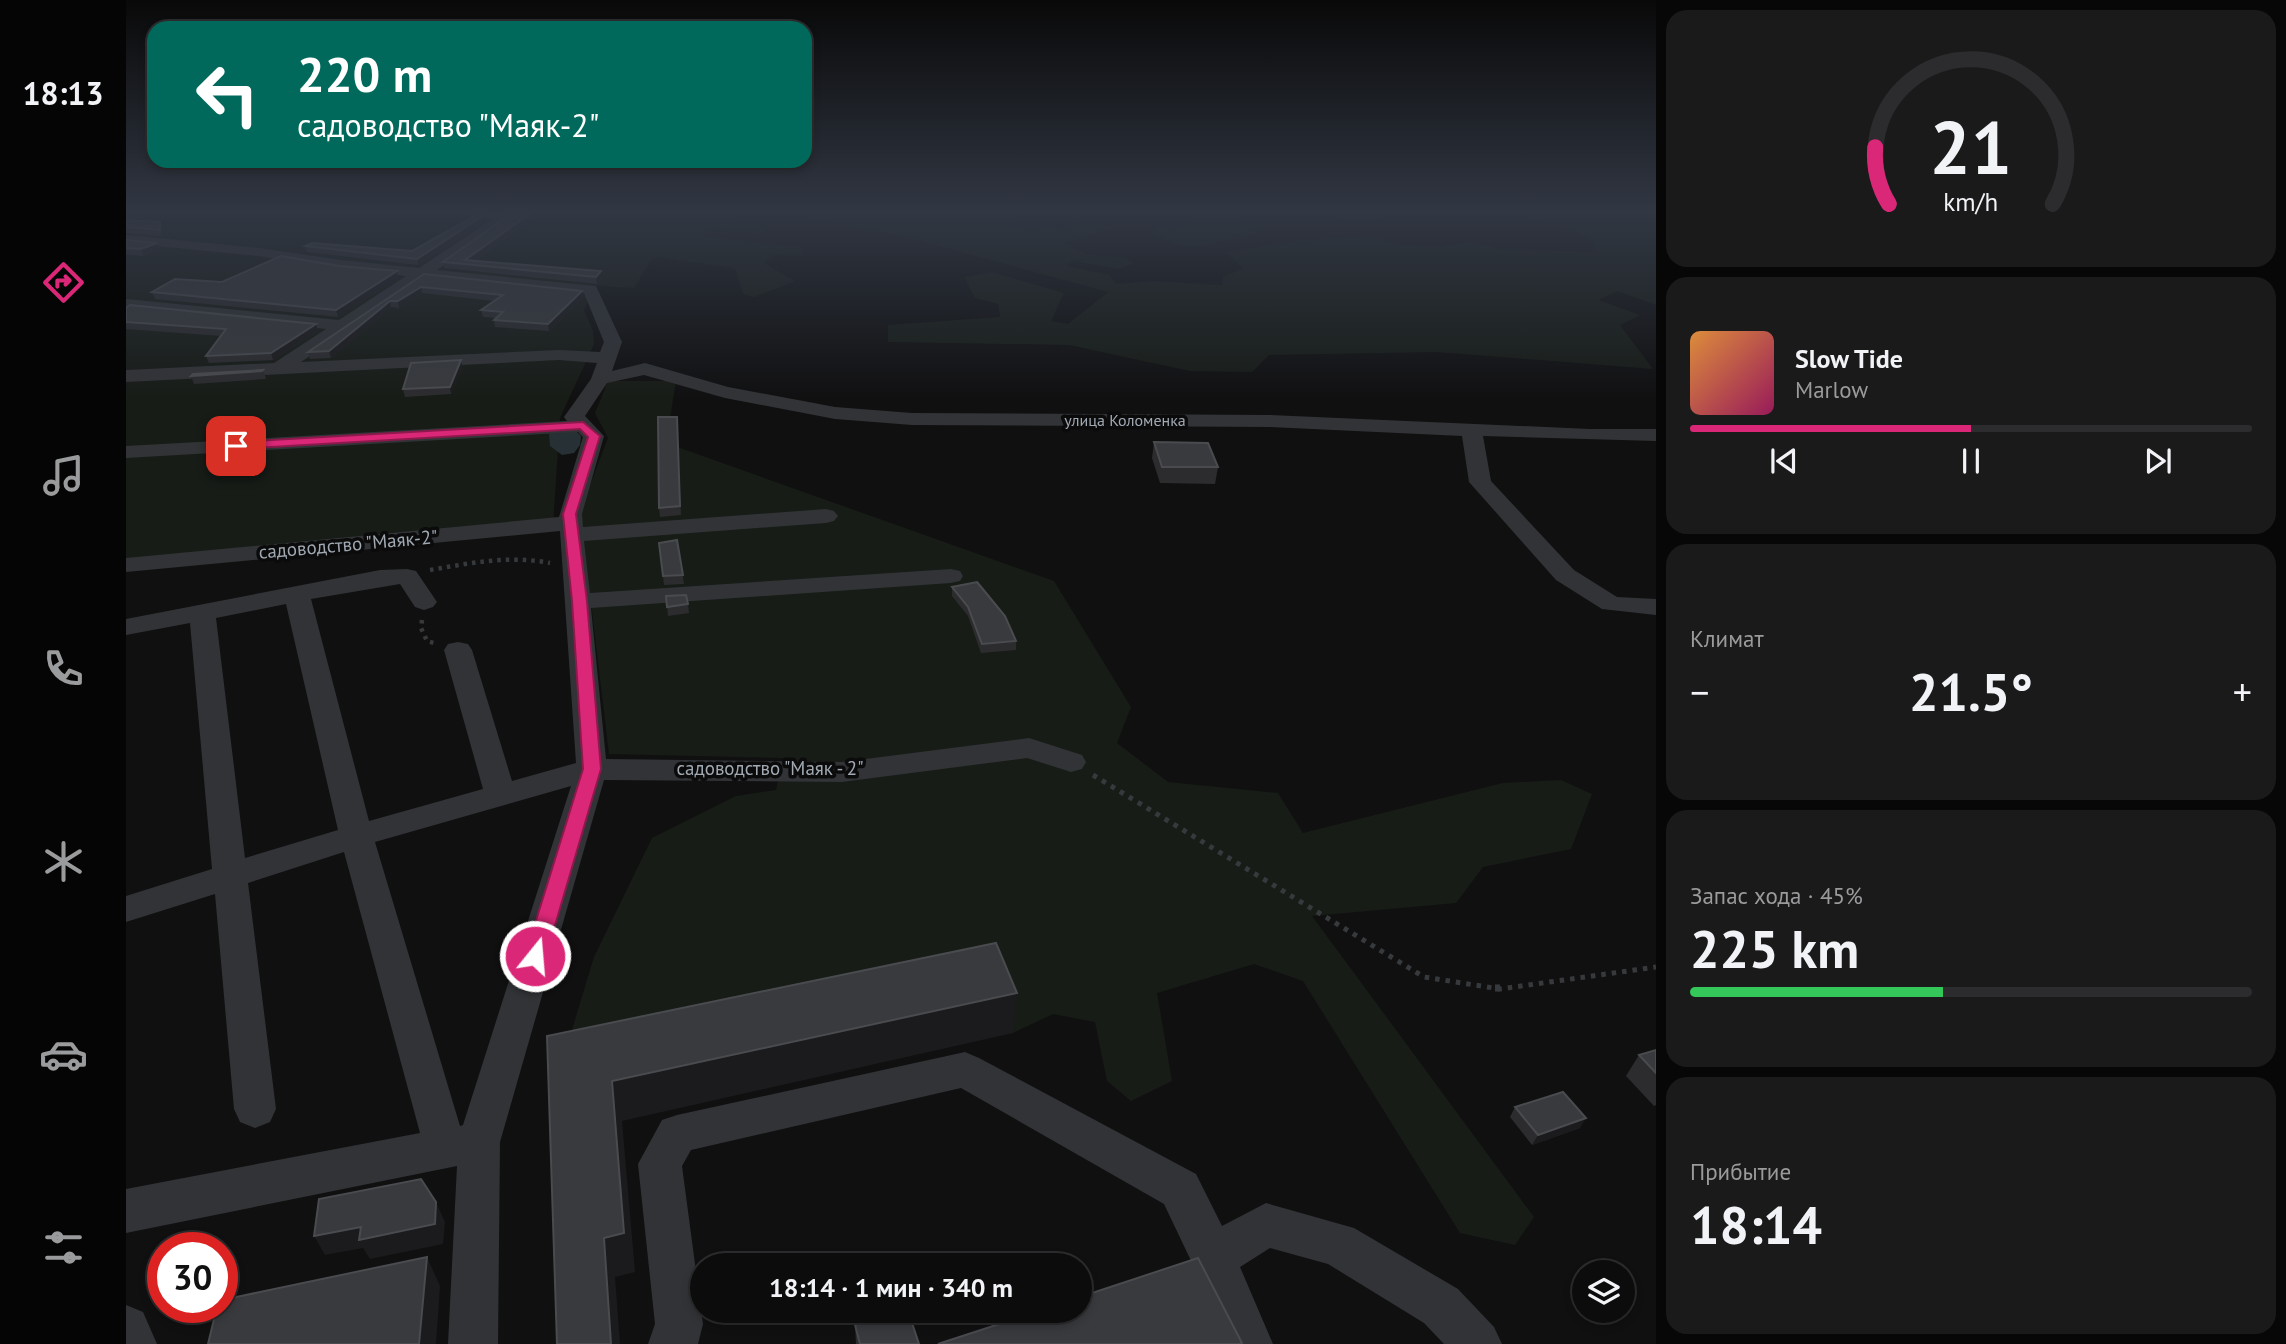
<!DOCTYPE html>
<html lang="ru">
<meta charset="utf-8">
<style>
:root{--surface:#0c0c0d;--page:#1a1a1b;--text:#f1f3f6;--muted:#9a9b9d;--line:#2c2c2e;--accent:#db2777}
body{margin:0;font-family:"PT Sans",sans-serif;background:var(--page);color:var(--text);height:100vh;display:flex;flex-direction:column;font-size:26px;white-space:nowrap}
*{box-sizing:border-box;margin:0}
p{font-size:23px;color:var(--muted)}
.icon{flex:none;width:38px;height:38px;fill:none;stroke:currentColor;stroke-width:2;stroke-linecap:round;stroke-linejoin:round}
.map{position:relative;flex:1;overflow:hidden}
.sheet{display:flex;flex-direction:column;gap:10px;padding:10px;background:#070707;width:630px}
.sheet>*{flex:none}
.banner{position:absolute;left:21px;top:21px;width:665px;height:147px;border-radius:21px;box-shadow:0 4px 10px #0003,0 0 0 2px var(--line);background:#00695c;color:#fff;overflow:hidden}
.controls{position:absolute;left:1446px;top:1260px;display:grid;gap:14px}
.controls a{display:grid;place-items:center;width:63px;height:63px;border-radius:50%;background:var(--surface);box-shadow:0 4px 10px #0003,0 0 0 2px var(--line);font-size:35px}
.speed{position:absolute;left:21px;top:1232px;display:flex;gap:14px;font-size:35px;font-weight:700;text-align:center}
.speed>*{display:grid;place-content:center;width:91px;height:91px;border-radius:50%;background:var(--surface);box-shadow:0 4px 10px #0003,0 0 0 2px var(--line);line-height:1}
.speed .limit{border:10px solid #d22;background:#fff;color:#111}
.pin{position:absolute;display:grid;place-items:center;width:60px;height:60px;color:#fff;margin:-30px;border-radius:14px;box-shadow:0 4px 10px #0006}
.me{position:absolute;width:77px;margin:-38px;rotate:17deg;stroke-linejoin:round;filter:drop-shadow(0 0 5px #0008)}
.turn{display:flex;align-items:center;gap:24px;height:147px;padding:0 35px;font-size:32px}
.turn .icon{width:91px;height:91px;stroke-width:2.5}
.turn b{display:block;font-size:49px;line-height:60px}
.big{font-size:52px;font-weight:700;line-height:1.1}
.sheet .card{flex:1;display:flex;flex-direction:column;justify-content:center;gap:10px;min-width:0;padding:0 24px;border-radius:21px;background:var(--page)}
.sheet .dial{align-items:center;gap:0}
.dial svg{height:182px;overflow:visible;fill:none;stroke:var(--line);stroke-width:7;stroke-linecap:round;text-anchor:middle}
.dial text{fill:var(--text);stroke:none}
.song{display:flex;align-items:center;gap:21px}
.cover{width:84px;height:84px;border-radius:10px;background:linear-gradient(135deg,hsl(30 70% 55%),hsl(330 70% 35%))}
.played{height:7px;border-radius:4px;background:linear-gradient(90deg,var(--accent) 50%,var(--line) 50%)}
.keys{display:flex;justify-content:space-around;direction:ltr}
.heat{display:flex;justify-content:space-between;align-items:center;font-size:38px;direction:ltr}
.charge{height:10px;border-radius:5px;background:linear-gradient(90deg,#34c759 45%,var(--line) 0)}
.trip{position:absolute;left:564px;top:1253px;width:402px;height:70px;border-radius:35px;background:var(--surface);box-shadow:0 4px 10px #0003,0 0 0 2px var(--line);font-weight:700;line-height:70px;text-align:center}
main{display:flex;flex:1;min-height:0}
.tabs{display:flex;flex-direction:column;width:126px;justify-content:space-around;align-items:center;background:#050505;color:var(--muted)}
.tabs .icon{width:49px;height:49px}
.tabs .active{color:var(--accent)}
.tabs b{font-size:32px;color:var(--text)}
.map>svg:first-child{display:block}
</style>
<main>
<nav class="tabs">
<b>18:13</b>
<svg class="icon active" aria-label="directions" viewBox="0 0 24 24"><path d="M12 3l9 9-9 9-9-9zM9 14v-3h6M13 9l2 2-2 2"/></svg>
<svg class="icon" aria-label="music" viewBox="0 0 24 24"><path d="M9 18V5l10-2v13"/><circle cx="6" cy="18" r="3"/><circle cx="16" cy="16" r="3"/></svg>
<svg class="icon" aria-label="phone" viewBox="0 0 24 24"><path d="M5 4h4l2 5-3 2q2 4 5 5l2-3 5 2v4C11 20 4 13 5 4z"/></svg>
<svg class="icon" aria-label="climate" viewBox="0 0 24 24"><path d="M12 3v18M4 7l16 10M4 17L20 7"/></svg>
<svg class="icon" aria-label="car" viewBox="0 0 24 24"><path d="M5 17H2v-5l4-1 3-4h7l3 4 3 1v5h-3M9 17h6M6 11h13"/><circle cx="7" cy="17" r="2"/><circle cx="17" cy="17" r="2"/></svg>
<svg class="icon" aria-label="filters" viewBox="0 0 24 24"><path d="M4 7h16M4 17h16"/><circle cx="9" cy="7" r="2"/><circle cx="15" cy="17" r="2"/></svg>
</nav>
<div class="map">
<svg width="1530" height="1344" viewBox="0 0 1530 1344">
<rect width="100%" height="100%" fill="#101011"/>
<g fill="#171c17">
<path d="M 0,211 L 612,211 L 603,220 L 637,228 L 636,234 L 588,227 L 577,236 L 675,247 L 678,256 L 647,255 L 638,263 L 669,281 L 628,297 L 617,294 L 609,268 L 527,257 L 508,288 L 470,286 L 458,310 L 467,331 L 468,344 L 434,418 L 427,526 L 0,564 Z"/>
<path d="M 645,211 L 826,211 L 933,230 L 951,220 L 988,228 L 938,243 L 961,254 L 999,258 L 1008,263 L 993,269 L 946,261 L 941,266 L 983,275 L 991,284 L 1027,281 L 1096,285 L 1097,277 L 1117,268 L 1100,252 L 1169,241 L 1245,236 L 1269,244 L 1315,247 L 1344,242 L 1376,249 L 1469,252 L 1468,240 C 1420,217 1385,214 1332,211 L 1517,214 L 1530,217 L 1530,305 L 1491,291 L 1473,300 L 1514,315 L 1494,325 L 1527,369 L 1311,352 L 1143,355 L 1126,372 L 1064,371 L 943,345 L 762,342 L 762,325 L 874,317 L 872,304 L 849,298 L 838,277 L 866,272 L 938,293 L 925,321 L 942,324 L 982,292 L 780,237 Z"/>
<path d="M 1182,211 L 1322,211 C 1280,214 1221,226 1182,211 Z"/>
<path d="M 1084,218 L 1113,221 L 1131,227 L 1130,234 L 1072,247 L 1055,246 L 1027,235 L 1028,229 Z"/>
<path d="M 482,381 L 550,381 L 540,443 L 928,581 L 1005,707 L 991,743 L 1042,782 L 1152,793 L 1177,833 L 1377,783 L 1435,780 L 1466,794 L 1445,849 L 1357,867 L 1330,903 L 1186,916 L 1408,1217 L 1389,1245 L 1334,1233 L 1177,981 L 1128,964 L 1031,993 L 1046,1081 L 1005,1101 L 981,1081 L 969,1022 L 927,1014 L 887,1033 L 866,983 L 432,1076 L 468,957 L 526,838 L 610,796 L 650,790 L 657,758 L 483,754 L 454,511 L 482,438 L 469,413 Z"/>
</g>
<g fill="#273034">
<path d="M 429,429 L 448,429 L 455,436 L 454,445 L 448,453 L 436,455 L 424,446 L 423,434 Z"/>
<path d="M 120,451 L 122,455 L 133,456 L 136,459 L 132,466 L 123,470 L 92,471 L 106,453 Z"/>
</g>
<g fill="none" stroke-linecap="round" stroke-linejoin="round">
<g stroke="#373a3d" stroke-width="4.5" stroke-dasharray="3.5 5" stroke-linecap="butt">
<path d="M 304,570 C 345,563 383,555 424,563"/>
<path d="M 296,620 L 295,628 L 301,641 L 308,643"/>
</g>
<path stroke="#373a3d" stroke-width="5" stroke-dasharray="4.5 6" stroke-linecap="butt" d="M 967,775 L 1298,977 L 1374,989 L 1530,967"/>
<path stroke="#373a3d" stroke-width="7" stroke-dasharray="5 8" stroke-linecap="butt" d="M 1369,988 L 1379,988"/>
<g fill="#313336" fill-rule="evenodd">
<path d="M 328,211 L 372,211 L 383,219 L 311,270 L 470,286 L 496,342 L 486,371 L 519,363 L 602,387 L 709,407 L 786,413 L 1144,415 L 1464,429 L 1530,429 L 1530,441 L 1357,436 L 1365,481 L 1448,570 L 1491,597 L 1530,599 L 1530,615 L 1476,609 L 1430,580 L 1343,482 L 1336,436 L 1144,427 L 786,425 L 709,419 L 599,398 L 518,375 L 481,383 L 459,416 L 478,436 L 456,514 L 457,527 L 700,509 L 708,511 L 712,516 L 708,521 L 700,523 L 458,541 L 464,593 L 825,569 L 834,571 L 837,576 L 834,581 L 825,583 L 465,608 L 480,759 L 716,762 L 903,738 L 956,755 L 960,762 L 956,769 L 945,772 L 901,758 L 716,782 L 478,780 L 374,1142 L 372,1344 L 322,1344 L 331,1166 L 0,1233 L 0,1189 L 294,1133 L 218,852 L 122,883 L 150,1109 L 144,1122 L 129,1128 L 114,1122 L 108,1109 L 89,894 L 0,922 L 0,896 L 86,869 L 64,623 L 0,635 L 0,619 L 254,570 L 281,569 L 290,571 L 311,602 L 307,607 L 298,610 L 289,607 L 274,584 L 185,599 L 243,821 L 357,789 L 318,650 L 322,644 L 332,642 L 342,644 L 346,650 L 386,781 L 450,763 L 434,531 L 0,572 L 0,558 L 433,517 L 457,437 L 452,432 L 0,458 L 0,446 L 441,421 L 438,417 L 465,379 L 471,363 L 433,360 L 0,382 L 0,370 L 148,363 L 200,329 L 0,309 L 0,299 L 213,320 L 280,276 L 215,270 L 133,256 L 0,243 L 0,235 L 133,248 L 215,260 L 293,268 L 367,219 L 335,215 ZM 299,278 L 458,293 L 478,342 L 474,352 L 433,350 L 175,362 ZM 160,604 L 212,830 L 119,858 L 90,618 ZM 445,786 L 337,1125 L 334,1126 L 249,842 Z"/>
<path d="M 839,1052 L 853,1058 L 1070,1174 L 1096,1226 L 1140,1203 L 1228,1228 L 1332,1289 L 1368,1327 L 1376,1344 L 1318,1344 L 1298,1323 L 1202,1264 L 1144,1248 L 1114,1267 L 1147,1344 L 1097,1344 L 1068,1267 L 1038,1204 L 835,1088 L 565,1150 L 556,1166 L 577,1324 L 572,1344 L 522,1344 L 529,1324 L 512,1164 L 536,1120 L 551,1115 Z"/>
<path d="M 0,1305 L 17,1312 L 31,1344 L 0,1344 Z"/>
</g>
</g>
<g fill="#2c2c2f">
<path d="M 376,211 L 417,211 L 349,261 L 476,278 L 471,284 L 318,268 L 317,262 L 383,216 Z"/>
<path d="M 0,220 L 34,222 L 36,228 L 36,236 L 0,233 Z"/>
<path d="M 360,221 L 292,265 L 181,252 L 179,246 L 286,251 Z"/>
<path d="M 0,240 L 34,249 L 18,256 L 0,254 Z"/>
<path d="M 213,266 L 271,271 L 272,278 L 212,317 L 29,299 L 26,292 Z"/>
<path d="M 298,274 L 456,291 L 457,297 L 423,331 L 369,327 L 368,320 L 370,318 L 357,317 L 355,310 L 368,301 L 296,293 L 273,308 L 265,307 L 205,358 L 184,359 L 182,352 Z"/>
<path d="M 0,308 L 190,324 L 192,331 L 147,360 L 83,363 L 80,356 L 95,336 L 0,329 Z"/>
<path d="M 335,360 L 336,368 L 325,394 L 279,397 L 277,389 Z"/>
<path d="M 137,370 L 140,378 L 139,379 L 68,384 L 65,376 Z"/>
<path d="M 551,417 L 555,515 L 534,517 L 533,508 Z"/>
<path d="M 1028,442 L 1092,467 L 1089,484 L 1034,483 L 1026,458 Z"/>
<path d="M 551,540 L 558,584 L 538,585 L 533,543 Z"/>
<path d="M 826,587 L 890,641 L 890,650 L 855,653 L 842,616 L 826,596 Z"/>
<path d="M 540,596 L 562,604 L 563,613 L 542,616 Z"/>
<path d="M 1530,1050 L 1530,1105 L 1528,1106 L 1500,1076 L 1513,1055 Z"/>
<path d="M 1389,1107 L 1454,1128 L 1406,1145 L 1384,1117 Z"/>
<path d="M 729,1325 L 793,1344 L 730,1344 Z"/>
</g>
<g fill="#1b1b1d">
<path d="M 408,211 L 417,211 L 344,264 L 339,260 Z"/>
<path d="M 358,215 L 360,221 L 292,265 L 291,259 Z"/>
<path d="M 34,222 L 36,228 L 36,236 L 34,230 Z"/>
<path d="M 31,243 L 34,249 L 18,256 L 15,249 Z"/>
<path d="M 271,271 L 272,278 L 212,317 L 210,310 Z"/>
<path d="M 475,271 L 476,278 L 471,284 L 470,277 Z"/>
<path d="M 295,287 L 296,293 L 273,308 L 272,301 Z"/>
<path d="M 456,291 L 457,297 L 423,331 L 422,324 Z"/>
<path d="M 264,301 L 265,307 L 205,358 L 203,351 Z"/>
<path d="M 190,324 L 192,331 L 147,360 L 145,353 Z"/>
<path d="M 335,360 L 336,368 L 325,394 L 324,387 Z"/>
<path d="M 891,993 L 887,1033 L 496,1121 L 509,1272 L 489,1277 L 494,1344 L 485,1344 L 478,1238 L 486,1081 Z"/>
<path d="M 1460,1118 L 1454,1128 L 1406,1145 L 1412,1135 Z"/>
<path d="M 310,1202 L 319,1222 L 317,1244 L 244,1259 L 237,1248 L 199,1255 L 188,1236 L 235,1227 Z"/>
<path d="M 301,1257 L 314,1286 L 310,1344 L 293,1344 Z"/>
</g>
<g fill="#383a3d" stroke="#494b4f" stroke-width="2">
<path d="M 383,211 L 408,211 L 339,260 L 475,271 L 470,277 L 317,262 L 383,215 Z"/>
<path d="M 352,214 L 358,215 L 291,259 L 179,246 L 186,243 L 286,251 Z"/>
<path d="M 0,220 L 34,222 L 34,230 L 0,227 Z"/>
<path d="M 0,240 L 31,243 L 15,249 L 0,248 Z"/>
<path d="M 155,256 L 213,266 L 271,271 L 210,310 L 26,292 L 49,279 L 96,282 Z"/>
<path d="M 298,274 L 456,291 L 422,324 L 368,320 L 377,312 L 355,310 L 377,295 L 295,287 L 272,301 L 264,301 L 203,351 L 182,352 Z"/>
<path d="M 4,305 L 190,324 L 145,353 L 80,356 L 100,329 L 0,322 L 0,308 Z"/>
<path d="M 335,360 L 324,387 L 277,389 L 285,363 Z"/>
<path d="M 137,370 L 136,371 L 65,376 L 67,374 Z"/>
<path d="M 532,417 L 551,417 L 554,506 L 533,508 Z"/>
<path d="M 1028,442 L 1082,443 L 1092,467 L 1036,467 Z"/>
<path d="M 551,540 L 557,575 L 537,576 L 533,543 Z"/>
<path d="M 851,582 L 879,616 L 890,641 L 856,644 L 842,607 L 826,587 Z"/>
<path d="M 560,595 L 562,604 L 541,607 L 540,596 Z"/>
<path d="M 870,943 L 891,993 L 486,1081 L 498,1233 L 478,1238 L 485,1344 L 431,1344 L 421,1036 Z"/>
<path d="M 1530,1050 L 1530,1073 L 1513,1055 Z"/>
<path d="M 1437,1092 L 1460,1118 L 1412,1135 L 1389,1107 Z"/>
<path d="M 295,1179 L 310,1202 L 309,1224 L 233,1240 L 235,1227 L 188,1236 L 193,1199 Z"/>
<path d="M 301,1257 L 293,1344 L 82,1344 L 91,1307 L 96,1307 L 96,1300 Z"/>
<path d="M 1072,1258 L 1116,1343 L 1113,1344 L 812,1344 L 913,1311 L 954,1311 L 954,1297 Z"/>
<path d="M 776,1311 L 782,1311 L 793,1344 L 734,1344 L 729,1325 Z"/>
</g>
<linearGradient id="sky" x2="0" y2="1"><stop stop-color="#090909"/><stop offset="0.53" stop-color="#313743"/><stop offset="1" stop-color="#313743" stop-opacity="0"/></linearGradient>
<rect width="1530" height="399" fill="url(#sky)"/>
<path fill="#db2777" stroke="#8e194d" stroke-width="2" d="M 457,422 L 474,436 L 450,514 L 461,601 L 475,769 L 420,956 L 417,962 L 409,964 L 402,962 L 399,956 L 457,769 L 446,601 L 437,514 L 462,437 L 454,429 L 110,449 L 104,446 L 110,442 Z"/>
<g text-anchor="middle" stroke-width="7" stroke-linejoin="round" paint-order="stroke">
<g font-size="16" fill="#a1a9b2" stroke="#0b0b0c">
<text x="999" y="426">улица Коломенка</text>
</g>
<g font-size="19" fill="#a1a9b2" stroke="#0b0b0c">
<text transform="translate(222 544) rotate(-5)" y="7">садоводство "Маяк-2"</text>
<text x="644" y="775">садоводство "Маяк - 2"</text>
</g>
</g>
</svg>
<div class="controls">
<a><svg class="icon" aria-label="layers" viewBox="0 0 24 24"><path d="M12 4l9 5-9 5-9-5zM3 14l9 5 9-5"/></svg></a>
</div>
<div class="speed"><div class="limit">30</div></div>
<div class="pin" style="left:110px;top:446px;background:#d93025"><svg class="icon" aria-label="arrive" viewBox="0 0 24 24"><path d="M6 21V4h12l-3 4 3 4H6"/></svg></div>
<svg class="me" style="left:409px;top:956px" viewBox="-20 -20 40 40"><circle r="17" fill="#db2777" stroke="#fff" stroke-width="3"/><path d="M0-11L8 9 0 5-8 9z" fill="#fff"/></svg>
<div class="trip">18:14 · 1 мин · 340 m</div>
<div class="banner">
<div class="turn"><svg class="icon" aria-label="left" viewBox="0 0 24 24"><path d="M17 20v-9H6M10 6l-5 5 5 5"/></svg><div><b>220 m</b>садоводство &quot;Маяк-2&quot;</div></div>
</div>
</div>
<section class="sheet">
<div class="card dial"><svg viewBox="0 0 100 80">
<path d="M14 69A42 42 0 1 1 86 69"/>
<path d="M14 69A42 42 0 0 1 8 44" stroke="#db2777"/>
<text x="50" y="56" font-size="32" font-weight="700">21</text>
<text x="50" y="72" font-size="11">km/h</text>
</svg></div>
<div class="card">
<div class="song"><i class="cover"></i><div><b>Slow Tide</b><p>Marlow</p></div></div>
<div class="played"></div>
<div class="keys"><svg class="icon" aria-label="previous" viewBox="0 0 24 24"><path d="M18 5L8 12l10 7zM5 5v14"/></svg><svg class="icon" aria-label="pause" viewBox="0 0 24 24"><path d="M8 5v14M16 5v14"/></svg><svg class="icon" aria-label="next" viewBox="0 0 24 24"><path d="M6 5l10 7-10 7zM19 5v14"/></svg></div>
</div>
<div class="card"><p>Климат</p>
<div class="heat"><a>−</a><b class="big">21.5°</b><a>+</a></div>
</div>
<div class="card"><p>Запас хода · 45%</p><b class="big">225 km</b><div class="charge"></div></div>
<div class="card"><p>Прибытие</p><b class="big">18:14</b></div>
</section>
</main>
